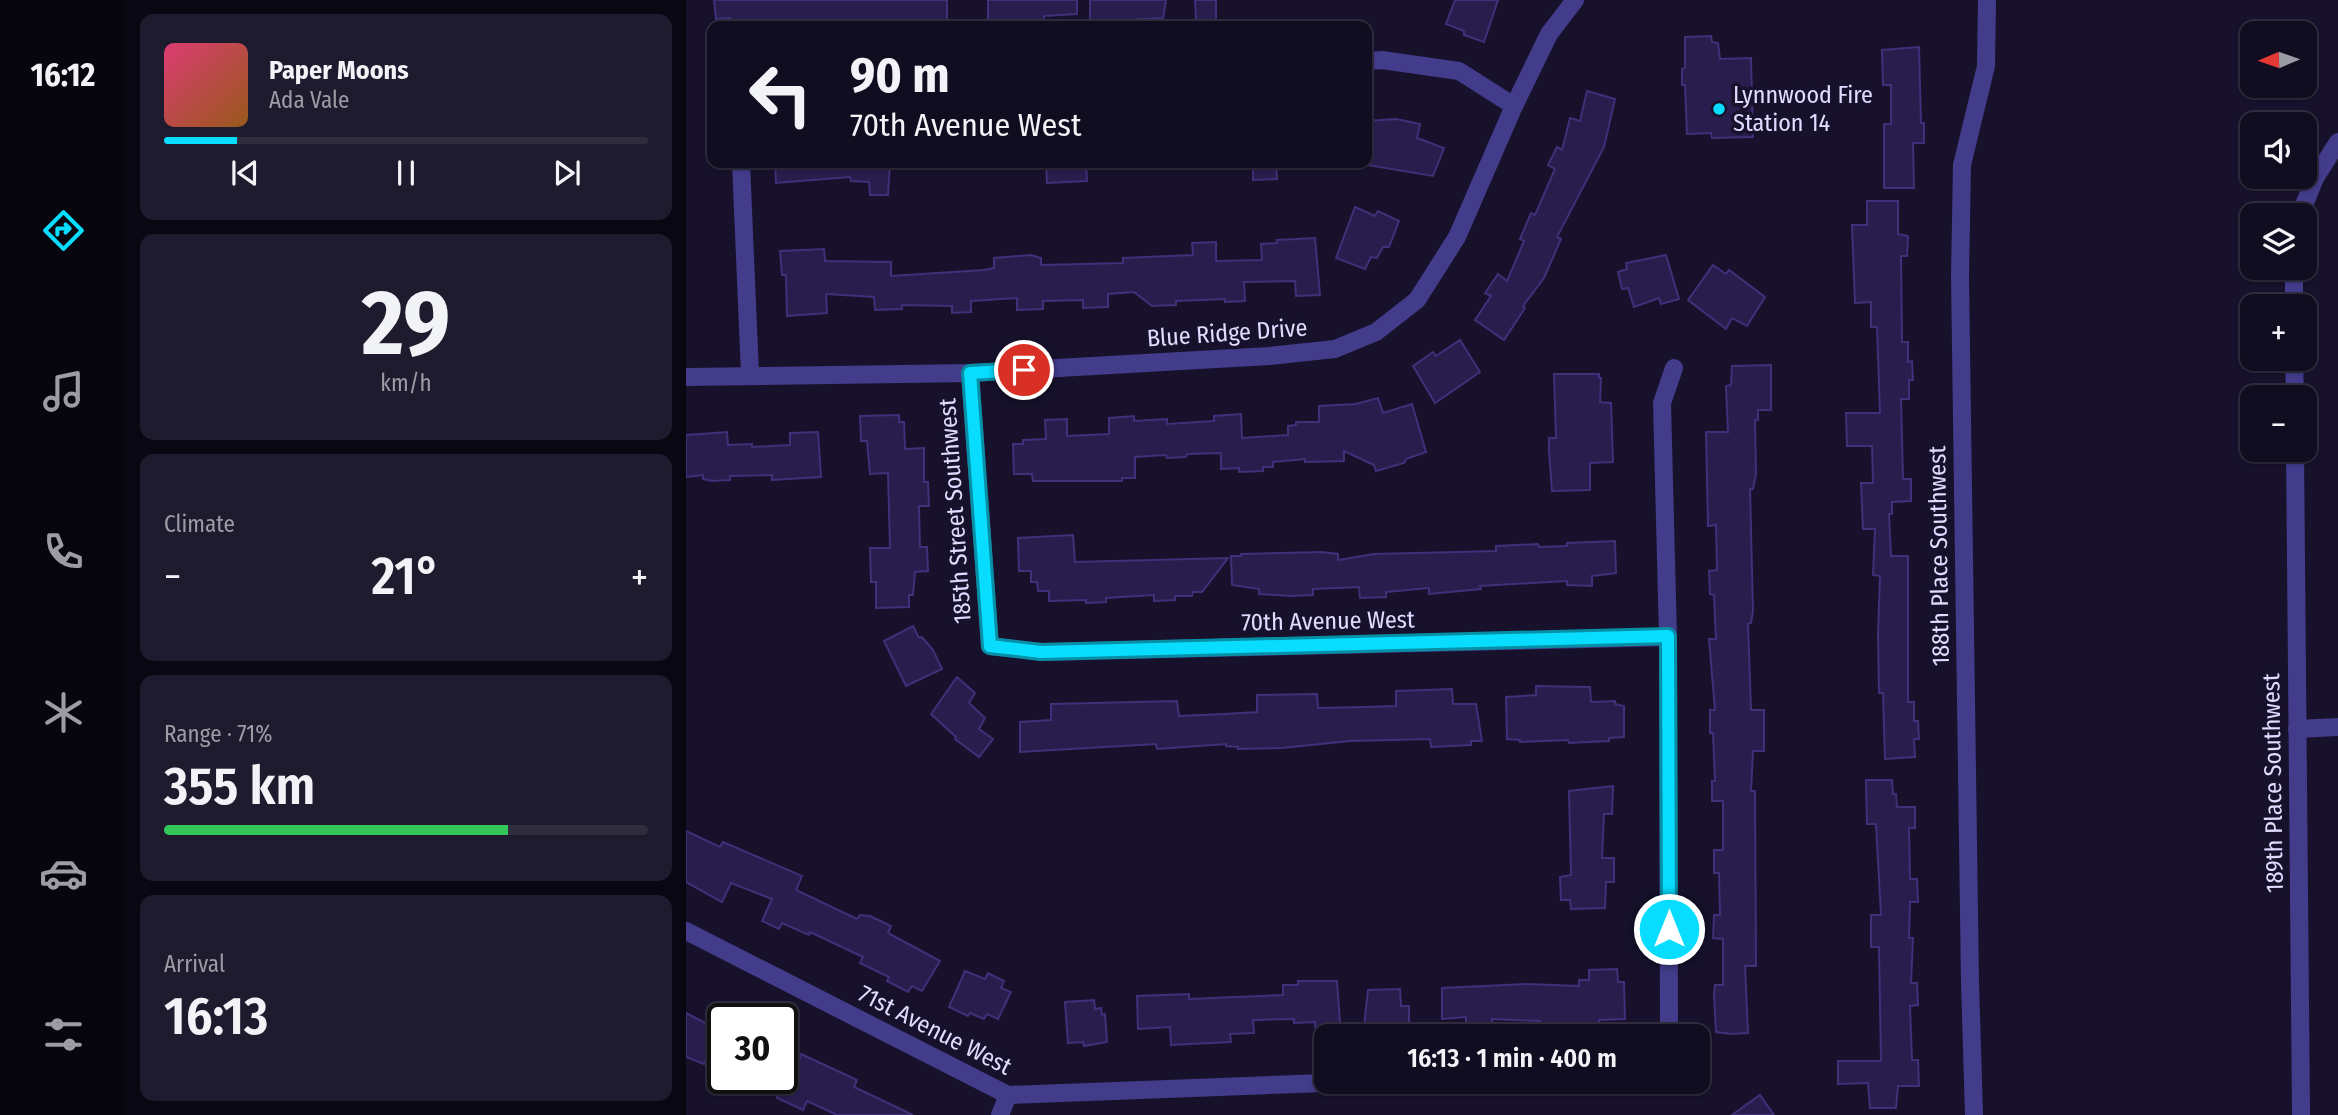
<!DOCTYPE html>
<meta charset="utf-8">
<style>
:root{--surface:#110d21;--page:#1e1b2e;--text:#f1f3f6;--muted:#9c9ca5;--line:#302d3f;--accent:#08ddff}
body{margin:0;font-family:"Fira Sans Condensed",sans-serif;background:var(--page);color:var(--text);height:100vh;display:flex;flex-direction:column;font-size:26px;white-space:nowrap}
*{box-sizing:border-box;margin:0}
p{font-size:23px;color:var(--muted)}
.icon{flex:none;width:38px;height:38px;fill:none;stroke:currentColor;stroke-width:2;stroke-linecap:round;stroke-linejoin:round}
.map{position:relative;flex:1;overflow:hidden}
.sheet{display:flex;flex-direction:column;gap:14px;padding:14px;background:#090712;width:560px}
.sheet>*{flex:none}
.banner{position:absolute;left:21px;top:21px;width:665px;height:147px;border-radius:14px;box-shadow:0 2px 5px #0004,0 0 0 2px var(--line);background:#110d21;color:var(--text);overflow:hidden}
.needle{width:46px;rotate:268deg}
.fabs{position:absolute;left:1554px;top:21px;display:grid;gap:14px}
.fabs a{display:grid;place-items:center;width:77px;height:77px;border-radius:14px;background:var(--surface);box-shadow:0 2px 5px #0004,0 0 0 2px var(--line);font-size:35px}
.speed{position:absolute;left:21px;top:1003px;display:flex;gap:14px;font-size:35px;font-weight:700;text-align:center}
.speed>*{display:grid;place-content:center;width:91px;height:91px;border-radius:50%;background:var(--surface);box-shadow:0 2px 5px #0004,0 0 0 2px var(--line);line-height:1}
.speed .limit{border:4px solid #111;border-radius:10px;background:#fff;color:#111}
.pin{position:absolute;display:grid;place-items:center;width:60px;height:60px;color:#fff;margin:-30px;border:4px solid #fff;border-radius:50%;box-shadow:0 2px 7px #0007}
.me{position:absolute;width:77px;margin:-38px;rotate:0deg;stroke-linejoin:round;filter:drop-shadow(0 0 5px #0008)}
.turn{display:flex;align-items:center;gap:24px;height:147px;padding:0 28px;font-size:32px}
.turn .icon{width:91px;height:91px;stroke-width:2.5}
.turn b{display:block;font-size:49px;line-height:60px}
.big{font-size:52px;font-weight:600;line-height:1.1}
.sheet .widget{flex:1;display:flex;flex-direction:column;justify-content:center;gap:10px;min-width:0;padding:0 24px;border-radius:14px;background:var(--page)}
.sheet .dial{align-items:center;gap:0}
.dial b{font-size:91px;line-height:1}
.song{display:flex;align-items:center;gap:21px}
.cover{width:84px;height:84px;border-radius:10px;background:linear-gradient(135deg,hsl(340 70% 55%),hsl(30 70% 35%))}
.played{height:7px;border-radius:4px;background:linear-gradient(90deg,var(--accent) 15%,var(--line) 15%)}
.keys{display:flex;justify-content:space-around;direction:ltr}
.heat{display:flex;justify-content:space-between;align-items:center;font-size:38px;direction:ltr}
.charge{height:10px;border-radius:5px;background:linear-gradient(90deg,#34c759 71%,var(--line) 0)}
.trip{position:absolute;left:628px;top:1024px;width:396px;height:70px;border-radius:14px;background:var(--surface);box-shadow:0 2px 5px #0004,0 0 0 2px var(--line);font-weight:600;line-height:70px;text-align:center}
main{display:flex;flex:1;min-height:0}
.tabs{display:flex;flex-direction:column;width:126px;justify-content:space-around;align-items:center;background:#07050d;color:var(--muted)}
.tabs .icon{width:49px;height:49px}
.tabs .active{color:var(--accent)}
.tabs b{font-size:32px;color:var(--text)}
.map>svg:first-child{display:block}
</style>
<main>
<nav class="tabs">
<b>16:12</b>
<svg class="icon active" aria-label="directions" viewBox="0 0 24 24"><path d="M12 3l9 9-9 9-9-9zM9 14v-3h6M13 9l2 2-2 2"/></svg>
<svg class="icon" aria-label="music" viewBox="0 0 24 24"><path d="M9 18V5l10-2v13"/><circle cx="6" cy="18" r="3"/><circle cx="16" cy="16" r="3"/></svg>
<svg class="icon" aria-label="phone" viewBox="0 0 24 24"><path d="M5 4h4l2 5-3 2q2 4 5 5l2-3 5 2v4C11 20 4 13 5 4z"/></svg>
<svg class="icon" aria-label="climate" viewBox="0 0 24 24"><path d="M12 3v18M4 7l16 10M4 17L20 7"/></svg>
<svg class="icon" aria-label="car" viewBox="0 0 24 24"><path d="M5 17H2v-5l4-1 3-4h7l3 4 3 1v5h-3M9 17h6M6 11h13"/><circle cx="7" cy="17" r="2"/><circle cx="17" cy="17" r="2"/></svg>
<svg class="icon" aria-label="filters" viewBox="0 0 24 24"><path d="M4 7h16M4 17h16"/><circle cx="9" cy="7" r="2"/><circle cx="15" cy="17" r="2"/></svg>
</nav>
<section class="sheet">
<div class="widget">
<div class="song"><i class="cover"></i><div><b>Paper Moons</b><p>Ada Vale</p></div></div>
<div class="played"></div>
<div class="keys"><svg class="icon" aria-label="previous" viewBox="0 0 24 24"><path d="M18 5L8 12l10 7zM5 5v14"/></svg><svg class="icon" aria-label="pause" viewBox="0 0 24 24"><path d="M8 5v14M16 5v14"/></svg><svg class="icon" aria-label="next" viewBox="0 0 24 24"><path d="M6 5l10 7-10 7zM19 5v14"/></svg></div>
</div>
<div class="widget dial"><b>29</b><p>km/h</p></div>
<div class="widget"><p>Climate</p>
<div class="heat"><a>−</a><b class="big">21°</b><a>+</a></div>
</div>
<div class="widget"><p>Range · 71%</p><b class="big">355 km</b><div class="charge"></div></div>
<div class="widget"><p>Arrival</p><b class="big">16:13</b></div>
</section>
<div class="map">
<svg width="1652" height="1115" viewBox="0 0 1652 1115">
<rect width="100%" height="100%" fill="#17112c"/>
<g fill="#291d4d" stroke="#412f79" stroke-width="2">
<path d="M 28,0 L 261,0 L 261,26 L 57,26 L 57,23 L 44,24 L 44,18 L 30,19 Z"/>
<path d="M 302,0 L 391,0 L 391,14 L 358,16 L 357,24 L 335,24 L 335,21 L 302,22 Z"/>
<path d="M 404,0 L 480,0 L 477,18 L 404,22 Z"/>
<path d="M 509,0 L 530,0 L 530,20 L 510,20 Z"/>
<path d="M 769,0 L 812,0 L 798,42 L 778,35 L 778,31 L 760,24 Z"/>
<path d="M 1025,36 L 1026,42 L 1032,43 L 1034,59 L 1065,58 L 1067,137 L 1026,138 L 1025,133 L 1001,134 L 999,85 L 996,85 L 996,69 L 999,68 L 999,37 Z"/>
<path d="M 1233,47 L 1235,123 L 1238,123 L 1238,143 L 1227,143 L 1228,188 L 1198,188 L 1198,124 L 1205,124 L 1205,85 L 1197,85 L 1196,50 Z"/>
<path d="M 901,91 L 929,99 L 918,147 L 871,237 L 875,239 L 858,278 L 837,306 L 839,308 L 818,340 L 789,320 L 805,296 L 799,293 L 812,274 L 821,281 L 838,241 L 834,239 L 845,213 L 849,215 L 869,169 L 862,165 L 871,147 L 876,150 L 884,118 L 894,121 Z"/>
<path d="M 710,119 L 734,124 L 731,138 L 758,148 L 747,176 L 681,165 L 681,121 Z"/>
<path d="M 89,163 L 204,163 L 202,195 L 184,195 L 183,182 L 165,181 L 164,177 L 90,183 Z"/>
<path d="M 360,163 L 400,163 L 401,181 L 361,183 Z"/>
<path d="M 567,163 L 590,163 L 591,179 L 567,180 Z"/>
<path d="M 1181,201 L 1212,201 L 1212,234 L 1222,236 L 1221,256 L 1215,256 L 1216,342 L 1222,342 L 1222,362 L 1226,361 L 1227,380 L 1223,380 L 1223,399 L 1215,399 L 1217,479 L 1225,479 L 1225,501 L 1206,502 L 1206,514 L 1203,514 L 1205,556 L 1222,556 L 1222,702 L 1228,702 L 1228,721 L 1232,721 L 1233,739 L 1228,739 L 1229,757 L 1199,759 L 1197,693 L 1193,693 L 1192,634 L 1194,576 L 1187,575 L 1189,529 L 1177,529 L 1175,483 L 1187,483 L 1186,446 L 1161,446 L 1160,413 L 1194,413 L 1191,327 L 1185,327 L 1185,302 L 1169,303 L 1166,225 L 1181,225 Z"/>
<path d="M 669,207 L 689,216 L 692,211 L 713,221 L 703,247 L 697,247 L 691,258 L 685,257 L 679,269 L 650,258 Z"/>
<path d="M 629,238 L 634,295 L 610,296 L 609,281 L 558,282 L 559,301 L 539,302 L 539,299 L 490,301 L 490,305 L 466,306 L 448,292 L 422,294 L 422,307 L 397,308 L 397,300 L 357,301 L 357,309 L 331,310 L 331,298 L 285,301 L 285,312 L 266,313 L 266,306 L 216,305 L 216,309 L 189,310 L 188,297 L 140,294 L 141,313 L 101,316 L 100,275 L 96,275 L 94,251 L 138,249 L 139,261 L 205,262 L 205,276 L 298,270 L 308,268 L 308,258 L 345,255 L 355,258 L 355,265 L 437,263 L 437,258 L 507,255 L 506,243 L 530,242 L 530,261 L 576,260 L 575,244 L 591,243 L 591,240 Z"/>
<path d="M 980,255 L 993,299 L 975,304 L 973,298 L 948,307 L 942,288 L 936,289 L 932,272 L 941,269 L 940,263 Z"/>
<path d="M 1027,265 L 1040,274 L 1043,270 L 1079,297 L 1061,326 L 1046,318 L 1040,329 L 1002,300 Z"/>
<path d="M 774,340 L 794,372 L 749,403 L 727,366 L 747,352 L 750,356 Z"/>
<path d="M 1085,365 L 1085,410 L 1072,410 L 1072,420 L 1069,420 L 1070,474 L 1067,489 L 1064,489 L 1067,611 L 1065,623 L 1062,624 L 1065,710 L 1078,710 L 1078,751 L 1067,751 L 1065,791 L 1069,791 L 1070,966 L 1059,966 L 1062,1033 L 1046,1034 L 1030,1032 L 1028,995 L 1029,985 L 1037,985 L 1037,939 L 1027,938 L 1028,915 L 1034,915 L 1033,873 L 1028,873 L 1028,850 L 1037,850 L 1037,801 L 1026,801 L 1026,781 L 1029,781 L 1027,733 L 1024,733 L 1024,710 L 1029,710 L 1023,639 L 1030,639 L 1028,595 L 1024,594 L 1023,571 L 1031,570 L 1030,525 L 1022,526 L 1020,432 L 1042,432 L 1040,386 L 1045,385 L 1046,366 Z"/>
<path d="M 868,374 L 913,374 L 913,378 L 915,378 L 914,402 L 925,403 L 927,462 L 904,463 L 904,490 L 866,491 L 863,451 L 863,438 L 870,438 Z"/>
<path d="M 692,398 L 697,413 L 726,404 L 740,452 L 720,459 L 718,463 L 690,471 L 688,465 L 658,451 L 658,461 L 619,462 L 619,459 L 587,462 L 587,467 L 577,467 L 577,471 L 553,472 L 553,468 L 535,469 L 535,453 L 501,454 L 500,457 L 481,458 L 480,455 L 449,457 L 449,478 L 436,478 L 436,481 L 347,481 L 346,474 L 328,474 L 327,444 L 337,444 L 337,440 L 360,439 L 359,420 L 381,419 L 381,436 L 423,434 L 423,418 L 448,416 L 448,421 L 481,419 L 481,424 L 528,421 L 528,416 L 555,414 L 556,438 L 602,435 L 602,426 L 610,425 L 610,422 L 633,422 L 633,406 L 670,404 Z"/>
<path d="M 213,415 L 213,422 L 218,422 L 219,449 L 238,448 L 238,482 L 242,482 L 243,506 L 233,506 L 234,547 L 241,547 L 242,571 L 229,572 L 227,595 L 223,595 L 223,607 L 190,608 L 190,582 L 185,582 L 184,548 L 204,548 L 202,473 L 184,474 L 181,441 L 175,441 L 174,416 Z"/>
<path d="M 41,432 L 42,445 L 66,444 L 66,447 L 104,445 L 104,433 L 132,432 L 135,477 L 86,480 L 86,475 L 44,476 L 44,480 L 26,481 L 17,479 L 17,475 L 0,477 L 0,435 Z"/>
<path d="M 387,535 L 389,562 L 542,558 L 516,592 L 507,592 L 506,596 L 489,596 L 489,600 L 468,601 L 468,595 L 420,598 L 420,602 L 400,603 L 400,600 L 363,601 L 363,591 L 352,591 L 351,582 L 345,582 L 345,571 L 333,571 L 332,538 Z"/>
<path d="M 929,541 L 930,573 L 906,576 L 906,586 L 881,585 L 881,581 L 794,586 L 795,589 L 743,594 L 743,588 L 700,592 L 700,597 L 674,598 L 673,587 L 627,589 L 627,595 L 605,596 L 573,594 L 573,589 L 546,585 L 545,556 L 555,556 L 555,554 L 636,552 L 652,554 L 652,560 L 688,554 L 810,551 L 810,546 L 852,544 L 853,547 L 881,546 L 881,543 Z"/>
<path d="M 227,626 L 233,638 L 236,637 L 247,650 L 256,669 L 220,686 L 198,641 Z"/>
<path d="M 271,677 L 289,693 L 283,703 L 299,718 L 293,729 L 307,739 L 293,757 L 269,739 L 270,737 L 245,714 Z"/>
<path d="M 850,686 L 904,687 L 905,702 L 929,701 L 929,704 L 938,706 L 938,737 L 923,738 L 923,741 L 883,743 L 882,740 L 834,742 L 834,740 L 821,739 L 820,697 L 850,695 Z"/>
<path d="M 766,689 L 767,704 L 790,704 L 796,741 L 785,741 L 785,745 L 745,747 L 744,739 L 664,741 L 596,748 L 552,749 L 552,747 L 540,746 L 540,744 L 471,749 L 470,744 L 334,752 L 334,722 L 365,720 L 365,704 L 491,701 L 493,716 L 539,714 L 571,712 L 571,695 L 631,694 L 632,708 L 679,707 L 710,706 L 710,691 Z"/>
<path d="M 1180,780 L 1206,780 L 1207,794 L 1210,794 L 1211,807 L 1229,807 L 1229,828 L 1223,828 L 1224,879 L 1231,879 L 1232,902 L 1224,902 L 1223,938 L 1227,938 L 1225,983 L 1231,983 L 1232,1005 L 1224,1006 L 1226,1060 L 1232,1060 L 1233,1086 L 1212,1086 L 1210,1108 L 1184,1108 L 1182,1083 L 1152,1084 L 1152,1061 L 1195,1061 L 1193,947 L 1185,947 L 1185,915 L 1195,915 L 1190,824 L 1181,824 Z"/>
<path d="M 927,786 L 926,814 L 918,814 L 916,858 L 928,858 L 928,882 L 920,882 L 919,908 L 885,909 L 884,900 L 875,900 L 874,877 L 885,875 L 883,791 Z"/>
<path d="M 0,831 L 34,847 L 37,842 L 116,876 L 110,890 L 171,919 L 174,915 L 184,916 L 205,926 L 202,933 L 254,961 L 236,991 L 226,986 L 222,992 L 201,981 L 203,977 L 174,963 L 177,957 L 124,932 L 123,935 L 96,923 L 93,929 L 76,921 L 86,899 L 45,883 L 36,902 L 0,882 Z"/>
<path d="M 931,969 L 932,982 L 938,982 L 939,1019 L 913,1020 L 913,1027 L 854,1026 L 854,1021 L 806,1019 L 807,1028 L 780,1030 L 780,1017 L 756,1019 L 756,988 L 840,984 L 893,986 L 893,980 L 903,980 L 903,970 Z"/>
<path d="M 279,971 L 299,979 L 302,973 L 318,981 L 315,988 L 325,992 L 312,1019 L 301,1014 L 298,1019 L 284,1013 L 282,1016 L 263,1007 Z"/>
<path d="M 612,981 L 651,981 L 655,1036 L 630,1036 L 629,1022 L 608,1023 L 608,1019 L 567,1020 L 568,1033 L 544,1034 L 545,1042 L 485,1045 L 484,1027 L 452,1029 L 451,996 L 503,994 L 503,999 L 597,995 L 597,985 L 612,985 Z"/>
<path d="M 714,989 L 715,1006 L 723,1006 L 723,1036 L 696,1036 L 695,1025 L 678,1026 L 682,990 Z"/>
<path d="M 408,1000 L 409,1009 L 415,1008 L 416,1015 L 419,1014 L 421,1042 L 398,1046 L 397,1042 L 382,1043 L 379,1002 Z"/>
<path d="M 0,1013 L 37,1032 L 37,1070 L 19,1061 L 18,1064 L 0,1057 Z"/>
<path d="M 115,1054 L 171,1080 L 168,1087 L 227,1115 L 151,1115 L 121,1101 L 117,1110 L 91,1098 L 93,1091 L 66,1078 L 96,1078 L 96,1058 L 112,1065 Z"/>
<path d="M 1074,1095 L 1088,1115 L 1046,1115 Z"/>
</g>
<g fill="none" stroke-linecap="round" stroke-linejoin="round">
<g stroke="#423c8b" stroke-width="18">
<path d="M 681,61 L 696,60 L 773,71 L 828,106"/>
<path d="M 55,163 L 64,374"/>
<path d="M 1614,215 L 1629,178 L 1652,142"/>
<path d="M 1608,268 L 1608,306"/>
<path d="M 1608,359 L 1609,397"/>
<path d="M 284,373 L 304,646 L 355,652 L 982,637"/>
<path d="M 0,377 L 284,373 L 583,356 L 649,349 L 690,332 L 731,300 L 771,237 L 828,106 L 863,34 L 889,0"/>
<path d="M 1609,450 L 1615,1115"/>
<path d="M 1611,729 L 1652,727"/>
<path d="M 0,931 L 322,1095 L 663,1082"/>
<path d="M 983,1036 L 982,637 L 976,403 L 988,368"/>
<path d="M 314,1115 L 322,1095"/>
<path d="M 1288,1115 L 1284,983 L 1274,277 L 1276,165 L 1300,66 L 1301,0"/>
</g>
</g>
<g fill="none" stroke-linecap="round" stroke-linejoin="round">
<g stroke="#0590a6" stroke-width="18">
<path id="route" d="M 338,370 L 284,373 L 304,646 L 355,652 L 982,636 L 983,929"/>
</g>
<use href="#route" stroke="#08ddff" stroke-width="12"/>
</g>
<circle fill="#08ddff" stroke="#17112c" stroke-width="2.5" cx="1033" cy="109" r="7"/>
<g text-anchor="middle" stroke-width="7" stroke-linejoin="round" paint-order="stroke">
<g font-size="24" fill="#e1dcff" stroke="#17112c" text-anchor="start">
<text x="1047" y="103">Lynnwood Fire<tspan x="1047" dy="28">Station 14</tspan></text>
</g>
<g font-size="24" fill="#e1dcff" stroke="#17112c">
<text transform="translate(541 333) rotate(-4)" y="8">Blue Ridge Drive</text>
<text transform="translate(269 511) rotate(-94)" y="8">185th Street Southwest</text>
<text transform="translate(1253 556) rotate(-91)" y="8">188th Place Southwest</text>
<text transform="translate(642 621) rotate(-1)" y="8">70th Avenue West</text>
<text transform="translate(1587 783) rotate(-91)" y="8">189th Place Southwest</text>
<text transform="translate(249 1030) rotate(27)" y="8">71st Avenue West</text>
</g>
</g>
</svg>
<div class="fabs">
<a><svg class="needle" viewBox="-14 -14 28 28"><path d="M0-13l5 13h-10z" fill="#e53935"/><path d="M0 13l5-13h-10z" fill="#9c9ca5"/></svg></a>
<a><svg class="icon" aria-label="sound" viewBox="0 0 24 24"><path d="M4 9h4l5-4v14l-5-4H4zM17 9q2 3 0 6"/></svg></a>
<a><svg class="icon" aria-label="layers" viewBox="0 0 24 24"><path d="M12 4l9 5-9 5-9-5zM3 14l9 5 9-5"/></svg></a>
<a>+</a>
<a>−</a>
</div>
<div class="speed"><div class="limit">30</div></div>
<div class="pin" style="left:338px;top:370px;background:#d93025"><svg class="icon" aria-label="arrive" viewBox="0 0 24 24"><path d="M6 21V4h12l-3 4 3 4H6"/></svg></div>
<svg class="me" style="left:983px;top:929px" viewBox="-20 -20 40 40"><circle r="17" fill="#08ddff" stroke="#fff" stroke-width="3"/><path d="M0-11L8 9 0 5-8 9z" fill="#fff"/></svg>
<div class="trip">16:13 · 1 min · 400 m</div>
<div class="banner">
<div class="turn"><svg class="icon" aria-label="left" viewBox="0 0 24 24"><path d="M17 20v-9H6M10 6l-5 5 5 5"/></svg><div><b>90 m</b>70th Avenue West</div></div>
</div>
</div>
</main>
